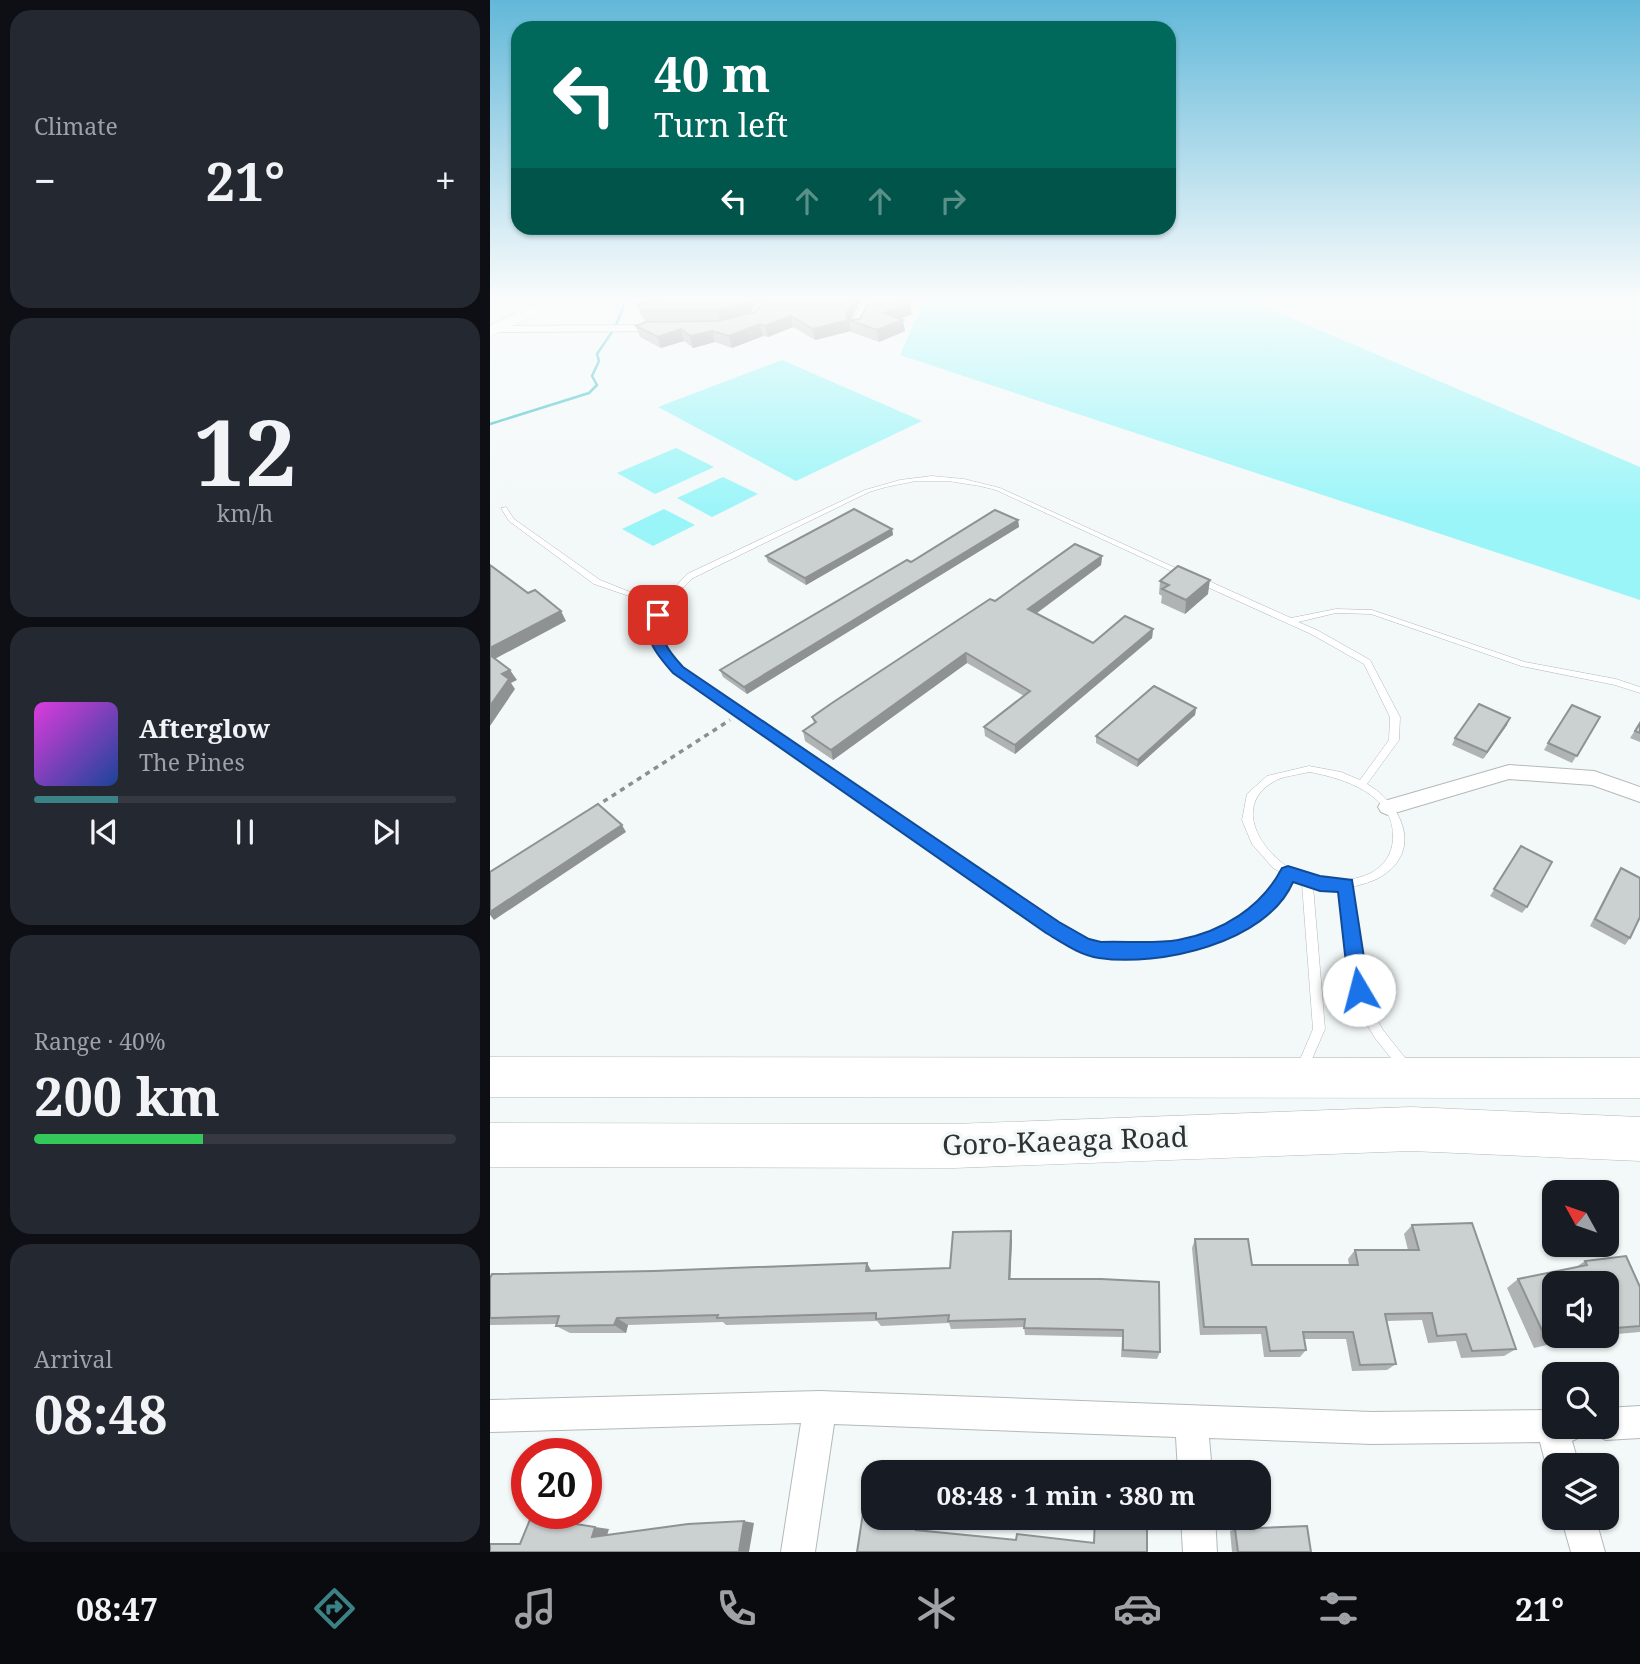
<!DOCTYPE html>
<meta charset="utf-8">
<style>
:root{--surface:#171b24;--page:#242831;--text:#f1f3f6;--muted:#9ea1a6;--line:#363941;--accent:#3a8285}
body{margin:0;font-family:"Noto Serif",serif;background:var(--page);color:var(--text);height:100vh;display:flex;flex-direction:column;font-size:26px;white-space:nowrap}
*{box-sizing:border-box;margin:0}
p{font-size:23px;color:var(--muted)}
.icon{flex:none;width:38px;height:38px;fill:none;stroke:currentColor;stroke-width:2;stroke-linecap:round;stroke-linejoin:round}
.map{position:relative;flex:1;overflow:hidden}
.panel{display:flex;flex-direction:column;gap:10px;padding:10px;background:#0d0f14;width:490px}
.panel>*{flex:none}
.hud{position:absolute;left:21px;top:21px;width:665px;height:214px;border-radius:21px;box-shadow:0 2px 5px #0004;background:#00695c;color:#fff;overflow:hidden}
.needle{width:46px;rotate:310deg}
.fabs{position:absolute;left:1052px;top:1180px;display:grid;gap:14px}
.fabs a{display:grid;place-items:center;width:77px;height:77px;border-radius:14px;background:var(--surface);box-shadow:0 2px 5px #0004;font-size:35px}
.speed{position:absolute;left:21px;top:1438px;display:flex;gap:14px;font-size:35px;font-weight:700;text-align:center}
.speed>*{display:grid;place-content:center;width:91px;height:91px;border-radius:50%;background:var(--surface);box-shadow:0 2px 5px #0004;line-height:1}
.speed .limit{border:10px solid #d22;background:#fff;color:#111}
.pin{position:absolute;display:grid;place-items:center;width:60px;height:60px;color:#fff;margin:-30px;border-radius:14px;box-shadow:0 4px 10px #0006}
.me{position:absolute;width:77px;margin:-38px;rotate:352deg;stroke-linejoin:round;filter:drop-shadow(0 0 5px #0008)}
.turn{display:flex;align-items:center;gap:24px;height:147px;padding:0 28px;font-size:32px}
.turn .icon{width:91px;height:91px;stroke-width:2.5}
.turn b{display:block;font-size:49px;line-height:60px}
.lanes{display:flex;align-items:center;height:66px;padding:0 28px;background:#0003;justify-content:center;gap:35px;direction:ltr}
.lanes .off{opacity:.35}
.big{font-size:52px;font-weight:700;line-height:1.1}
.panel .widget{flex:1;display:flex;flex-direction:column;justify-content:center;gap:10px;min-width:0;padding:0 24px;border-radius:21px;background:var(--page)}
.panel .dial{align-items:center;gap:0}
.dial b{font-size:91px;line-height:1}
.song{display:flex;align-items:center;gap:21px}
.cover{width:84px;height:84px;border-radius:10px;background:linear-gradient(135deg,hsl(300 70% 55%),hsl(220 70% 35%))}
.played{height:7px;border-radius:4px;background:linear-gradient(90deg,var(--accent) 20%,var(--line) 20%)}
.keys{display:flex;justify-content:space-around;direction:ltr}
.heat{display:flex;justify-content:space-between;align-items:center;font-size:38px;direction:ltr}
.charge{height:10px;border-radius:5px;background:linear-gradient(90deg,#34c759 40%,var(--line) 0)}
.trip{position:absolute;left:371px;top:1460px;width:410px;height:70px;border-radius:21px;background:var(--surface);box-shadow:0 2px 5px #0004;font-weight:700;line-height:70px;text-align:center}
.tabs{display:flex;height:112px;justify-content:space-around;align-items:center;background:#090b0e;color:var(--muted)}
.tabs .icon{width:49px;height:49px}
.tabs .on{color:var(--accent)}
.tabs b{font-size:32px;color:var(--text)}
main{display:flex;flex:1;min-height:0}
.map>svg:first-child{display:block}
</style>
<main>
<section class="panel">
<div class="widget"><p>Climate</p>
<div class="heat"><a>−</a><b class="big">21°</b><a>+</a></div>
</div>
<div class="widget dial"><b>12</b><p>km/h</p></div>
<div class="widget">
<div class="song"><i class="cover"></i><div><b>Afterglow</b><p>The Pines</p></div></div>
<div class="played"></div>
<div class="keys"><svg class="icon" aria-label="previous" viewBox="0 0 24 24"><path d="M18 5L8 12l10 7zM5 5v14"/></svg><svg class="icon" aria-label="pause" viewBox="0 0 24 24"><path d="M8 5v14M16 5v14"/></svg><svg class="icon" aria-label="next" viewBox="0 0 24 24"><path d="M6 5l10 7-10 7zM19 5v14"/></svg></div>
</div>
<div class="widget"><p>Range · 40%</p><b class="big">200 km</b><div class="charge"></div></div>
<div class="widget"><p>Arrival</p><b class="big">08:48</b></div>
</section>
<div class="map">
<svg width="1150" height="1552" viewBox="0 0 1150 1552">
<rect width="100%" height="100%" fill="#f3f8f8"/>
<g fill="#9af5f8">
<path d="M 435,298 L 755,298 L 1150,467 L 1150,600 L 410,355 Z"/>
<path d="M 292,360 L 432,421 L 306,481 L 168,407 Z"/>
<path d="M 186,448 L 224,467 L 165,494 L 127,473 Z"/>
<path d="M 233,477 L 268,494 L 222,517 L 187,498 Z"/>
<path d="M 174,509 L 205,525 L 163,546 L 132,529 Z"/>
</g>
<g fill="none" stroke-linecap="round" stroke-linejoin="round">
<g stroke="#39bec3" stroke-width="2.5">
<path d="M 126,325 L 135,303 L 143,298"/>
<path d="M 0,424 L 99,393 L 107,385 L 102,376 L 109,361 L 107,354 L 122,332"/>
</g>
<g stroke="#b4b9b9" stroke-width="1">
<path id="lane" d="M 442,476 L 474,479 L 510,488 L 699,574 L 698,576 L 692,576 L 506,490 L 490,486 L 458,481 L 426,481 L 396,487 L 379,492 L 203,578 C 184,595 157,624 175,651 C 179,658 186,663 191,668 L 567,924 C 577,930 588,939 600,943 C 615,947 633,945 649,945 C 708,942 762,928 792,873 L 783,868 L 762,844 L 752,820 L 757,794 L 777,776 L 819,766 L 851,772 L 870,780 L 899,740 L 900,717 L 874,664 L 821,634 L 706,582 L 706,578 L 712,578 L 801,618 L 846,609 L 882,610 L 1035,662 L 1126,679 L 1150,687 L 1150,693 L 1125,685 L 1031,666 L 881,614 L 846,613 L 808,622 L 827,630 L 880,660 L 910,717 L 909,740 L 877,784 C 912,804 933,850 892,876 C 883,882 872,884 862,887 L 878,1005 L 893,1030 L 920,1064 L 922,1068 L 920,1072 L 916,1074 L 912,1072 L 885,1038 L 866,1006 L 851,889 L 846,890 L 823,886 L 835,1029 L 816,1073 L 812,1075 L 808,1073 L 806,1069 L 823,1029 L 812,884 L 801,878 C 794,891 787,903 776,913 C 742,944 689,953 645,955 C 631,955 616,956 602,953 C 585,949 573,939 559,930 L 185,672 C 160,647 152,632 173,600 L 139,596 L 104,584 L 19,521 L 11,508 L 16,507 L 24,519 L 110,580 L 140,592 L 177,596 L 197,574 L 375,490 L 410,480 ZM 819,772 C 854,778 906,795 903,839 C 902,854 895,865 881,873 C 862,882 838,883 818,877 C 781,866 736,810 783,782 C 792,776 808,775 819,772 Z"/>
</g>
<g stroke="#b4b9b9" stroke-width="2">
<g id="street">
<path d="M 375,298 L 385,298 L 369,329 L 361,329 L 360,327 Z"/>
<path d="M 0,326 L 171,325 L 176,328 L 171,331 L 0,332 Z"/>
<path d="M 1019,765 L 1104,771 L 1150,787 L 1150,802 L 1102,785 L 1019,779 L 898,815 L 891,812 L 888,807 L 891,802 Z"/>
<path d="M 330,1391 L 882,1412 L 1064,1410 L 1064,1426 L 1095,1426 L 1090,1437 L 1082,1441 L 1089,1465 L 1064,1465 L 1064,1478 L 1056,1465 L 1050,1442 L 882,1444 L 719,1438 L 722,1472 L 688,1472 L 686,1437 L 344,1424 L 325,1552 L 291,1552 L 311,1423 L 0,1432 L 0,1400 Z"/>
<path d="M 1150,1406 L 1150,1438 L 1116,1440 L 1105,1435 L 1101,1426 L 1116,1426 L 1116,1408 Z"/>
<path d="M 691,1517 L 725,1517 L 727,1552 L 693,1552 Z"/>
<path d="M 1071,1517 L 1105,1517 L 1115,1552 L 1081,1552 Z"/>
</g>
</g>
<g stroke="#b4b9b9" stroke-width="1">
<g id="primary">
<path d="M 57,298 L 77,298 L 0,337 L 0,326 Z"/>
<path d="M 0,1057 L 1150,1058 L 1150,1098 L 0,1097 Z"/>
<path d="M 921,1107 L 1150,1117 L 1150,1161 L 921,1151 L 464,1168 L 0,1167 L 0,1123 L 464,1124 Z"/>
</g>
</g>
<path stroke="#8c8f8f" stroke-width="3.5" stroke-dasharray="5 5" stroke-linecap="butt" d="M 105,807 L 240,720"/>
<use href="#lane" fill="#fff" fill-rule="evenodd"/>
<use href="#street" fill="#fff" fill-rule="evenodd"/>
<use href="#primary" fill="#fff" fill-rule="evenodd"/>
</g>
<g fill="#afb3b3">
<path d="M 159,298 L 272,298 L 258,314 L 265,312 L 277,298 L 372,298 L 361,320 L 370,319 L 381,298 L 428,298 L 418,302 L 420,303 L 422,314 L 410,319 L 415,331 L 389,342 L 361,332 L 360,322 L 361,331 L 325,340 L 303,327 L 278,337 L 273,336 L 242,348 L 225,342 L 203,348 L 194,341 L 171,348 L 150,337 L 146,326 L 156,322 L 151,315 L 147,304 L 163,301 Z"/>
<path d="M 528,520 L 529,527 L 257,694 L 233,677 L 230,670 L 421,562 Z"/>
<path d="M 402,529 L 403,535 L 316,585 L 278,562 L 276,556 Z"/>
<path d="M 612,556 L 611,565 L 546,613 L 603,643 L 663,629 L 662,638 L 525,754 L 495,736 L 494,727 L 534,696 L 477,663 L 343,760 L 315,741 L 313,731 L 324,723 L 322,717 L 505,601 Z"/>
<path d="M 670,581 L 718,594 L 695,614 L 671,603 L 672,596 L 669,594 Z"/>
<path d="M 706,708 L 705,715 L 647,767 L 606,743 L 606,736 Z"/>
<path d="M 1110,717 L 1082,763 L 1054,750 L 1058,743 Z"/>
<path d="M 1150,723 L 1150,742 L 1140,738 Z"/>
<path d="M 1017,725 L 993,759 L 962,745 L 965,738 Z"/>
<path d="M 1031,846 L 1037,907 L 1032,913 L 1000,896 Z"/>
<path d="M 1131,868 L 1140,938 L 1135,945 L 1100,926 L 1126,875 Z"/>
<path d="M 922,1225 L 1026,1349 L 1014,1356 L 971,1358 L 966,1341 L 938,1343 L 932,1320 L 897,1321 L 906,1364 L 897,1370 L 862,1371 L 856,1339 L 814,1339 L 816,1350 L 810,1357 L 774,1357 L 771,1334 L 710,1335 L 702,1248 L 705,1239 L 762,1265 L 859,1265 L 858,1259 L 865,1250 L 918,1250 L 914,1234 Z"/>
<path d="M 522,1240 L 520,1279 L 611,1279 L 670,1352 L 667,1359 L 631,1357 L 632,1337 L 535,1335 L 534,1327 L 461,1329 L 459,1323 L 391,1326 L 387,1321 L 236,1325 L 233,1322 L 138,1325 L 136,1333 L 80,1333 L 66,1326 L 67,1324 L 0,1325 L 0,1278 L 381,1271 L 460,1268 Z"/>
<path d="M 1095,1261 L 1150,1287 L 1150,1332 L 1116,1335 L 1116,1283 L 1064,1335 L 1100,1335 L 1044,1348 L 1017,1288 L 1028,1279 L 1086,1267 Z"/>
<path d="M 745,1529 L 821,1552 L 742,1552 L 740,1531 Z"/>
</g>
<g fill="#8e9292">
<path d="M 0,298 L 10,298 L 0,303 Z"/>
<path d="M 260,298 L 272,298 L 258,315 L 230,321 L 227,310 Z"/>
<path d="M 365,298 L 372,298 L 360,321 L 359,320 L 361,331 L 325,340 L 323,329 Z"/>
<path d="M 402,298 L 428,298 L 404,308 Z"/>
<path d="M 420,303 L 422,314 L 396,324 L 394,313 Z"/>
<path d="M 301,316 L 303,327 L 278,337 L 275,326 Z"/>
<path d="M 413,320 L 415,331 L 389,342 L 387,330 Z"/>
<path d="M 270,324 L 273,336 L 242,348 L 239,336 Z"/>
<path d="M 191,329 L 194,341 L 171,348 L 168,337 Z"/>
<path d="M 222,331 L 225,342 L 203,348 L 200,336 Z"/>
<path d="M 528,520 L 529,527 L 257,694 L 254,687 Z"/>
<path d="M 402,529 L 403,535 L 316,585 L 315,578 Z"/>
<path d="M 612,556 L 611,565 L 539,619 L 538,609 Z"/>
<path d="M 720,580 L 718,594 L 695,614 L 696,600 Z"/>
<path d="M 71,611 L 76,621 L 1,661 L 0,659 L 0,648 Z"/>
<path d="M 663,629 L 662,638 L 525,754 L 525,745 Z"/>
<path d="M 476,653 L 477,663 L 343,760 L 341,750 Z"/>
<path d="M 20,670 L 27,680 L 21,683 L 25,689 L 0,726 L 0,706 L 12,674 Z"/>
<path d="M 706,708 L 705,715 L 647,767 L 648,760 Z"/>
<path d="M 1020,718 L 1017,725 L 993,759 L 997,752 Z"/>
<path d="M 132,825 L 136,832 L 4,920 L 0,915 L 0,912 Z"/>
<path d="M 521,1231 L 522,1240 L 520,1288 L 519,1279 Z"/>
<path d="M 377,1263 L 382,1272 L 376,1271 Z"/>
<path d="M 127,1318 L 138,1325 L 136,1333 L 124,1325 Z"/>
<path d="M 428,1517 L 430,1517 L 429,1531 L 426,1530 Z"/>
<path d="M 254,1521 L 264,1523 L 259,1552 L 249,1552 Z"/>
<path d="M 105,1527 L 119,1529 L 116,1539 L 102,1537 Z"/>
</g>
<g fill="#cbd0d0" stroke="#8e9292" stroke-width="2">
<path d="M 172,298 L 260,298 L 255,304 L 227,310 L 152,311 L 147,304 L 173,299 Z"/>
<path d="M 277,298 L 365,298 L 356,315 L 359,320 L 323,329 L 301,316 L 275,326 L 270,324 L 239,336 L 222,331 L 200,336 L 191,329 L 168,337 L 146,326 L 156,322 L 227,321 L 265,312 Z"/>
<path d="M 381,298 L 406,298 L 420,303 L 394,313 L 413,320 L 387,330 L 359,320 L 370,319 Z"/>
<path d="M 364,509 L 402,529 L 315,578 L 276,556 Z"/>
<path d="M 505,510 L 528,520 L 254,687 L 230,670 L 417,560 L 421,562 Z"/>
<path d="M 585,544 L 612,556 L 538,609 L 603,643 L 635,616 L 663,629 L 525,745 L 494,727 L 540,691 L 476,653 L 341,750 L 313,731 L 326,722 L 322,717 L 342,703 L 500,599 L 505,601 Z"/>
<path d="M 0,565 L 38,593 L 45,590 L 71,611 L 0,648 Z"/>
<path d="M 688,566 L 720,580 L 696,600 L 672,589 L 679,585 L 670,581 Z"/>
<path d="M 0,655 L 20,670 L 12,674 L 19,679 L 0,706 Z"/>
<path d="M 664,686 L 706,708 L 648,760 L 606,736 Z"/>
<path d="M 989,704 L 1020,718 L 997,752 L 965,738 Z"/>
<path d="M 1082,705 L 1110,717 L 1087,756 L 1058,743 Z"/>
<path d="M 1150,723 L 1150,733 L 1145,731 Z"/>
<path d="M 108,804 L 132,825 L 0,912 L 0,872 Z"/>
<path d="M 1031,846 L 1062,862 L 1037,907 L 1004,889 Z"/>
<path d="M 1131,868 L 1150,878 L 1150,917 L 1140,938 L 1105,919 Z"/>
<path d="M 982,1223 L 1026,1349 L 982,1351 L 976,1334 L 947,1336 L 942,1313 L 895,1314 L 906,1364 L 870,1365 L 863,1332 L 813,1332 L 816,1350 L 780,1351 L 776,1327 L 714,1327 L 705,1239 L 758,1239 L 762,1265 L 868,1265 L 865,1250 L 929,1250 L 922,1225 Z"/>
<path d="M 521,1231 L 519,1279 L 611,1279 L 669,1282 L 670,1352 L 633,1350 L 633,1330 L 534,1328 L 535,1319 L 458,1321 L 459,1315 L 386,1319 L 386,1313 L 227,1318 L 228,1315 L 127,1318 L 124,1325 L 66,1326 L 69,1316 L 0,1318 L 0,1278 L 2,1274 L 164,1271 L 377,1263 L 376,1271 L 460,1268 L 463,1232 Z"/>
<path d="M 1136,1256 L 1150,1287 L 1150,1326 L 1125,1328 L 1124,1326 L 1116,1327 L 1116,1283 L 1064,1283 L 1064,1335 L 1081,1335 L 1057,1341 L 1028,1279 L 1097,1265 L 1095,1261 Z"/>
<path d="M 375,1500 L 383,1501 L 383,1517 L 428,1517 L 426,1530 L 526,1540 L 527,1534 L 604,1543 L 605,1517 L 657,1517 L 657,1552 L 367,1552 Z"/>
<path d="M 41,1517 L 105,1527 L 102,1537 L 198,1524 L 254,1521 L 249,1552 L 0,1552 L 0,1544 L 30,1544 Z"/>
<path d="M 817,1526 L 821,1552 L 748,1552 L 745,1529 Z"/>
</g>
<linearGradient id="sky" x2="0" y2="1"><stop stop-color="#62b8d9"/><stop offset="0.58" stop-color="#fafcfc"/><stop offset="1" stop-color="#fafcfc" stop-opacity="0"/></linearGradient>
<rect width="1150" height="515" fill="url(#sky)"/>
<path fill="#1a73e8" stroke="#114b97" stroke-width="2" d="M 168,611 L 175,615 C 167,637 178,651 193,667 L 569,922 L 599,939 L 611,942 C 636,941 664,944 688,940 C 732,932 772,907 792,868 L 798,866 L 830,876 L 862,880 L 879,990 L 876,997 L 869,999 L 862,997 L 859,990 L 848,892 L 830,891 L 803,882 C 777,943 669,967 609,958 C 589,955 573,943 556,933 L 183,673 C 167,655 150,636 163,612 Z"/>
<g text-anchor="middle" stroke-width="7" stroke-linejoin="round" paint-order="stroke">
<g font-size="28" fill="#303232" stroke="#f3f8f8">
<text transform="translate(575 1141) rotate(-2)" y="10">Goro-Kaeaga Road</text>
</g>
</g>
</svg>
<div class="fabs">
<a><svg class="needle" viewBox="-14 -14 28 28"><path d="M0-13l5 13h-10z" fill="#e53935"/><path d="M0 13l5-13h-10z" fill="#9ea1a6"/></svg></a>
<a><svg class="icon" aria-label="sound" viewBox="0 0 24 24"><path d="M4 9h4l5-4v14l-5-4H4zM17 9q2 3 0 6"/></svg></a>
<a><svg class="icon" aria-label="search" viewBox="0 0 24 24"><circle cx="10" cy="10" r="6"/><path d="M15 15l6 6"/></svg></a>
<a><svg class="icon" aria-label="layers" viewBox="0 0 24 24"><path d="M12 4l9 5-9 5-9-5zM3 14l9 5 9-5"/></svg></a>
</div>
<div class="speed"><div class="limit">20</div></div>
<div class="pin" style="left:168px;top:615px;background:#d93025"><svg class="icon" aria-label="arrive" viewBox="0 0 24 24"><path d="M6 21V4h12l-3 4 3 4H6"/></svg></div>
<svg class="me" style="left:869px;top:990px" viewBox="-20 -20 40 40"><circle r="19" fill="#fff"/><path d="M0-13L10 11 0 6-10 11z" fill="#1a73e8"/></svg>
<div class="trip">08:48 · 1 min · 380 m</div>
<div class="hud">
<div class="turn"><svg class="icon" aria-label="left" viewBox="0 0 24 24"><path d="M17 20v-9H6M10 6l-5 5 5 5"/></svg><div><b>40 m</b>Turn left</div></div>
<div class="lanes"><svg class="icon" aria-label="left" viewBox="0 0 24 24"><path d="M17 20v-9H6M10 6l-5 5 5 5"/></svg><svg class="icon off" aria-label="ahead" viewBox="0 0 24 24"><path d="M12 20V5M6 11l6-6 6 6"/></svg><svg class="icon off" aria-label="ahead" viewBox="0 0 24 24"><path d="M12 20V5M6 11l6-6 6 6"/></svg><svg class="icon off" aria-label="right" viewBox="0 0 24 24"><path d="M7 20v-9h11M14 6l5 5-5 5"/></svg></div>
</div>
</div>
</main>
<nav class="tabs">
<b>08:47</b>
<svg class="icon on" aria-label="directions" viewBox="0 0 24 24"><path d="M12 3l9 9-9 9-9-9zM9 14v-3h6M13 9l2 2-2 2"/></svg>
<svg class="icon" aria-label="music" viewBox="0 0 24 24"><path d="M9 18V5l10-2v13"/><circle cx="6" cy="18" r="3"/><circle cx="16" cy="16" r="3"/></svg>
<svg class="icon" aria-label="phone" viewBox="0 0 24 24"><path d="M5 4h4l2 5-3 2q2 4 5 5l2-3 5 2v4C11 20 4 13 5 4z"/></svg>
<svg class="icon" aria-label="climate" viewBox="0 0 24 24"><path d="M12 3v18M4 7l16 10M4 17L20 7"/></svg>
<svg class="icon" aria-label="car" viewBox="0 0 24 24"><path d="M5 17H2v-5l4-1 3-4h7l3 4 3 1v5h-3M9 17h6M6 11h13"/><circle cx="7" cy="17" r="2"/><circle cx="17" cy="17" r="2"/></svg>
<svg class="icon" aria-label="filters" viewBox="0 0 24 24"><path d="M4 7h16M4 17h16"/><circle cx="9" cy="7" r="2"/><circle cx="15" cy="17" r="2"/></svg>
<b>21°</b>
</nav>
